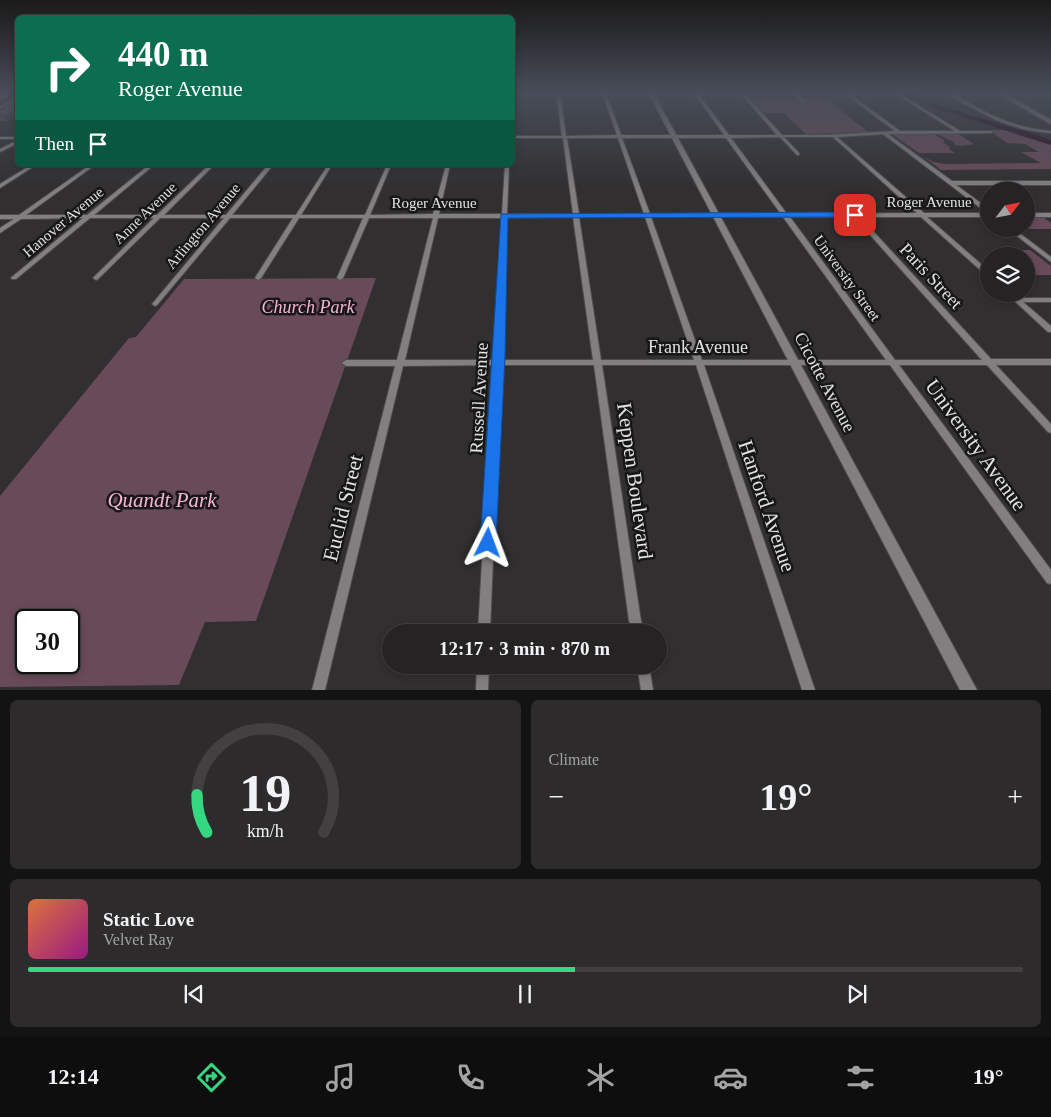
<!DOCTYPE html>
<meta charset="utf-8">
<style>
:root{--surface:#252324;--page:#2d2b2c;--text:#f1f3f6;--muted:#a3a4a6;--line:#424041;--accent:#34d881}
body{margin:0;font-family:"Times New Roman",serif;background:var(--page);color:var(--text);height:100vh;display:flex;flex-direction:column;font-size:19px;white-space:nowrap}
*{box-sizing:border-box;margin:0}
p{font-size:16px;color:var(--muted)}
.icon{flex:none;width:28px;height:28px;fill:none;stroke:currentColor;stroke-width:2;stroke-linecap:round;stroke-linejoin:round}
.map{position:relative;height:690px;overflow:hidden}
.side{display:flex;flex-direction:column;gap:10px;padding:10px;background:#141314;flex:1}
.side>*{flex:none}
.banner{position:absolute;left:15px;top:15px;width:500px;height:152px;border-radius:8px;box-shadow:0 2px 8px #0003,0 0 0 1px var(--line);background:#0b6e4f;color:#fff;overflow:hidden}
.needle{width:32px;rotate:58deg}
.fabs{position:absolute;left:980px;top:182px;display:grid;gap:10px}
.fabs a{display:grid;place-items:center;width:55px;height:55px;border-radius:50%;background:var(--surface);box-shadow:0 2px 8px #0003,0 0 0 1px var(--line);font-size:25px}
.speed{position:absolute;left:15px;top:609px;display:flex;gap:10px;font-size:25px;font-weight:700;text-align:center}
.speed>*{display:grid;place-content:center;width:65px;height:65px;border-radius:50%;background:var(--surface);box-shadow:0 2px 8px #0003,0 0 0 1px var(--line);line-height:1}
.speed .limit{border:2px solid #111;border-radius:8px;background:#fff;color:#111}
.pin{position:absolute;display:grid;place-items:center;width:42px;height:42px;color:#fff;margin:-21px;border-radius:10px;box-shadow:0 2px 8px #0006}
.me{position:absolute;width:55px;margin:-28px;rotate:3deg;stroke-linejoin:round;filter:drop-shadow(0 0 4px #0008)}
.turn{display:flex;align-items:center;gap:18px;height:105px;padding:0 20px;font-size:22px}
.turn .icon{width:65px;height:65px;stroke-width:2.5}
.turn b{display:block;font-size:35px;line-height:42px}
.then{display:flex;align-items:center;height:48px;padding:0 20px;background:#0003;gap:10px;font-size:19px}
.big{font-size:38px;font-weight:700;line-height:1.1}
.side .card{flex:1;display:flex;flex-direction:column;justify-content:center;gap:8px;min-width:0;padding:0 18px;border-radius:8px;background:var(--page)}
.side .dial{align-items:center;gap:0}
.dial svg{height:130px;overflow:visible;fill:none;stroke:var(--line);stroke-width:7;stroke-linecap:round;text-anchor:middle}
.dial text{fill:var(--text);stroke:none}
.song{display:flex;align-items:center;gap:15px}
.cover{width:60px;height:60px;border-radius:8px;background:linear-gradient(135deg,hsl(20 70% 55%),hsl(310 70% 35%))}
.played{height:5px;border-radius:2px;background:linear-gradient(90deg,var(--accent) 55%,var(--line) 55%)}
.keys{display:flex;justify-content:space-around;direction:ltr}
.heat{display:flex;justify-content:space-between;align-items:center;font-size:28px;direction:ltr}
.side .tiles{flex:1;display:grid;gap:10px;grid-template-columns:1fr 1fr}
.card:last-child{grid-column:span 2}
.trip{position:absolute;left:382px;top:624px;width:285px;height:50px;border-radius:25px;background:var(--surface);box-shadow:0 2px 8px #0003,0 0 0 1px var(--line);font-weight:700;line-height:50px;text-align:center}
.tab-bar{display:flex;height:80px;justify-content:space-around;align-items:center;background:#0f0e0e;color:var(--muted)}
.tab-bar .icon{width:35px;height:35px}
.tab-bar .selected{color:var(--accent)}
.tab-bar b{font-size:22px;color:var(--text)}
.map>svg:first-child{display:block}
</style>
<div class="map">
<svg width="1051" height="690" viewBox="0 0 1051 690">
<rect width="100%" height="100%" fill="#312f30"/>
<g fill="#694a59" fill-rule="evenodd">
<path d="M 751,99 L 827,99 L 868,132 L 806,134 L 784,113 L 764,113 Z"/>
<path d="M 989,130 L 1010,130 L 1051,145 L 1051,169 L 941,170 L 923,156 L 933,162 L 945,164 L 1041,163 L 1021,152 L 1039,152 L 1025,144 L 1007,143 Z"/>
<path d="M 892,134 L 934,134 L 944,140 L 943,142 L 950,147 L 949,149 L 955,153 L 919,153 Z"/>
<path d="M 937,134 L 958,134 L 974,144 L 962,146 L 955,145 L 954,142 Z"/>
<path d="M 1026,217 L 1043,217 L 1051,223 L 1051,229 L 1026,229 Z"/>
<path d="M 999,250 L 1030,250 L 1051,266 L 1051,275 L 1030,275 L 1026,272 L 1026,256 L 1007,256 Z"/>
<path d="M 376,278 L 256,621 L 205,622 L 179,685 L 0,687 L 0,496 L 129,338 L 136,337 L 184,279 ZM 26,620 L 69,620 L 69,662 L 26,662 Z"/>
</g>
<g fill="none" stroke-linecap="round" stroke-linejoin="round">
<path fill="#2a0b1d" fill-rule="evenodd" d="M 896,92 C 913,92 931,103 947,108 C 982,119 1017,128 1051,140 L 1051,145 L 934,108 Z"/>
<g stroke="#4e4c4d" stroke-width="2">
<g id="minor">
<path d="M 556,92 L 560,92 L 566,136 L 617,135 L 602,92 L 606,92 L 621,135 L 724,135 L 693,92 L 697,92 L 729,135 L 777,135 L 739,92 L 743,92 L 782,135 L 827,135 L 895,131 L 842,92 L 847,92 L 900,131 L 955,131 L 892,92 L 897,92 L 960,131 L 991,131 L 993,132 L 991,133 L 888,134 L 952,181 L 1051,181 L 1051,185 L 956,185 L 989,209 L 989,217 L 927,217 L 989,271 L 989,277 L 987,276 L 921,217 L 860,217 L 991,359 L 1051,359 L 1051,365 L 996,365 L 1051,424 L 1051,433 L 1048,432 L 987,365 L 899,365 L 1051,570 L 1051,584 L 1047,583 L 890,365 L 704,365 L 815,690 L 802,690 L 696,365 L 602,365 L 641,621 L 645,632 L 633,632 L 629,621 L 594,365 L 501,365 L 490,632 L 478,632 L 493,365 L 403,366 L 325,690 L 312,690 L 395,366 L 346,366 L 342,363 L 346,360 L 397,360 L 433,218 L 369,218 L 343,278 L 340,280 L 337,278 L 363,218 L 299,218 L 261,278 L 258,280 L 255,278 L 293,218 L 230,218 L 157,305 L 155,306 L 152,304 L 153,303 L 224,218 L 160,218 L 98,279 L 96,280 L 93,278 L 94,277 L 154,218 L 90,218 L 16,279 L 12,279 L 11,278 L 12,277 L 83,218 L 21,219 L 0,233 L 0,228 L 14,219 L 0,219 L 0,215 L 19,215 L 90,165 L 95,165 L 26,215 L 87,215 L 149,165 L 154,165 L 94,215 L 157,215 L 209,165 L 214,165 L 164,215 L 226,215 L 268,165 L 273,165 L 232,215 L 296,215 L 328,165 L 332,165 L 301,215 L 365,215 L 387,165 L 391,165 L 370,215 L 433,214 L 446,165 L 450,165 L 439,214 L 502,214 L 505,165 L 509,165 L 507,214 L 573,214 L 563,138 L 512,138 L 512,136 L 562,136 ZM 883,134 L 987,213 L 988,213 L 924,213 L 837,137 ZM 780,137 L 797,155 L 799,155 L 799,153 L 784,137 L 833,137 L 917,213 L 787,214 L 731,138 ZM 567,138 L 618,138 L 644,214 L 579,214 ZM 622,138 L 726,138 L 781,214 L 650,214 ZM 573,217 L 593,360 L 501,360 L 507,218 ZM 579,217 L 645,217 L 694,360 L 601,360 ZM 651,217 L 783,217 L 886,360 L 702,360 ZM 790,217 L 854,217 L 982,360 L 895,360 ZM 438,218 L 502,218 L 494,360 L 405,360 Z"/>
<path d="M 791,92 L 796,92 L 805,101 L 805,103 L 803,103 Z"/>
<path d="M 945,92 L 950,92 C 984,112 1011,128 1051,131 L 1051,133 C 1012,131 978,113 945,92 Z"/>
<rect x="0" y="137" width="18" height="2"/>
<path d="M 18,140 L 18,143 L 0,152 L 0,149 Z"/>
<path d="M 31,165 L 36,165 L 0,188 L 0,184 Z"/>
<rect x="1026" y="213" width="25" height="4"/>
<path d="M 1008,229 L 1014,229 L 1051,257 L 1051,262 Z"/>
<path d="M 1007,294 L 1014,294 L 1019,298 L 1051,298 L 1051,302 L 1023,302 L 1051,326 L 1051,332 L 1048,332 Z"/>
<path d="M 477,665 L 489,665 L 488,690 L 476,690 Z"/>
<path d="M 637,665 L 649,665 L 653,690 L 641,690 Z"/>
</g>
</g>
<g stroke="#4e4c4d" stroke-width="2">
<path id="tertiary" d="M 648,92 L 653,92 L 977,690 L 960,690 Z"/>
</g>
<g stroke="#4e4c4d" stroke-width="3">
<path id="secondary" d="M 995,92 L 1002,92 L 1051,120 L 1051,124 Z"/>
</g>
<g stroke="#4e4c4d" stroke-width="3">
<g id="trunk">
<path d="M 4,92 L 12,92 L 0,100 L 0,95 Z"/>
<path d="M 18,97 L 18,102 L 0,112 L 0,107 Z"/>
</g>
</g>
<use href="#minor" fill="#827f80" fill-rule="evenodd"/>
<use href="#tertiary" fill="#827f80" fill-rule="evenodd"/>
<use href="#secondary" fill="#827f80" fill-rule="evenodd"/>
<use href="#trunk" fill="#609473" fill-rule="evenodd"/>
</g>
<path fill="#4d4b4c" d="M 18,99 L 18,115 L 6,121 L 0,121 L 0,111 L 1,111 L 0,109 Z"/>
<path fill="#3f3d3e" d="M 18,108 L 18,115 L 6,121 L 4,116 Z"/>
<path fill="#5a5758" stroke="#3f3d3e" d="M 18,99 L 18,108 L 4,116 L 0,116 L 0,111 L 5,109 L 0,109 Z"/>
<linearGradient id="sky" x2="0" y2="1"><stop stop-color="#1b1a1a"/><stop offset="0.49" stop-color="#484d59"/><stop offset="1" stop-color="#484d59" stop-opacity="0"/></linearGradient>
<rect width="1051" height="189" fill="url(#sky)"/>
<path fill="#1a73e8" stroke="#114b97" d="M 855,212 L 858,213 L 858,217 L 508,218 L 505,357 L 496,543 L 494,549 L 488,551 L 483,549 L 480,543 L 501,214 Z"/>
<g text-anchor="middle" stroke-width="5" stroke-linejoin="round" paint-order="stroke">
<g font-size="15" fill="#e3e1e2" stroke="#181718">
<text x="929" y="207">Roger Avenue</text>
<text x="434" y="208">Roger Avenue</text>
<text transform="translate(145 213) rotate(-44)" y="5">Anne Avenue</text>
<text transform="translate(63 222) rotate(-40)" y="5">Hanover Avenue</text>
<text transform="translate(203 226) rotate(-50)" y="5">Arlington Avenue</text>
<text transform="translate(847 278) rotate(54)" y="5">University Street</text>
</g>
<g font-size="18" fill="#e3e1e2" stroke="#181718">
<text transform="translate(931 276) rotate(47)" y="6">Paris Street</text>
<text x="698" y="353">Frank Avenue</text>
<text transform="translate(825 382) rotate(62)" y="6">Cicotte Avenue</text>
<text transform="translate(479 398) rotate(-87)" y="6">Russell Avenue</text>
</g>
<g font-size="18" font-style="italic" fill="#f7b4d4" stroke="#181718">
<text x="308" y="313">Church Park</text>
</g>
<g font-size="21" fill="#e3e1e2" stroke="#181718">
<text transform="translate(976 445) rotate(54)" y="7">University Avenue</text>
<text transform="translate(635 481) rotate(82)" y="7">Keppen Boulevard</text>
<text transform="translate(767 506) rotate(71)" y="7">Hanford Avenue</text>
<text transform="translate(343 508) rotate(-76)" y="7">Euclid Street</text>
</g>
<g font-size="21" font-style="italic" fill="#f7b4d4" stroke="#181718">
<text x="162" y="507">Quandt Park</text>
</g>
</g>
</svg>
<div class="fabs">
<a><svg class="needle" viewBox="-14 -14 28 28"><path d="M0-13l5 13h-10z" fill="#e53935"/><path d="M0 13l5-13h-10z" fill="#a3a4a6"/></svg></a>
<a><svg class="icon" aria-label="layers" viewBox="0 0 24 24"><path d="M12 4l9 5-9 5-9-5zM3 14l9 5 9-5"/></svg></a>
</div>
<div class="speed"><div class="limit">30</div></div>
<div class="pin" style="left:855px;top:215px;background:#d93025"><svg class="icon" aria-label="arrive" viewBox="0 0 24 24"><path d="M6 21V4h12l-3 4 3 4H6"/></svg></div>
<svg class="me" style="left:488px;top:543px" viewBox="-20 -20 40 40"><path d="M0-17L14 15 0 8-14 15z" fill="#1a73e8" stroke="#fff" stroke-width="4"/></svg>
<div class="trip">12:17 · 3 min · 870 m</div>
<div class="banner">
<div class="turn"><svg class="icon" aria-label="right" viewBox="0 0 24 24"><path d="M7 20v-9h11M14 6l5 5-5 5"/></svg><div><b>440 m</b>Roger Avenue</div></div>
<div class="then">Then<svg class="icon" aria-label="arrive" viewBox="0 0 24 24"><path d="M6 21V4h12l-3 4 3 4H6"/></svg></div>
</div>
</div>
<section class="side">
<div class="tiles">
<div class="card dial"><svg viewBox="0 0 100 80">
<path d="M14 69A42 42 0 1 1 86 69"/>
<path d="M14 69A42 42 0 0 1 8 46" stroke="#34d881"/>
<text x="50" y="56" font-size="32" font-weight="700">19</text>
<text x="50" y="72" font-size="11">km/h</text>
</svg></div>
<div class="card"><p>Climate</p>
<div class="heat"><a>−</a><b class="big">19°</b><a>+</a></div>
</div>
<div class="card">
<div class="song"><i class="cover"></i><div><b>Static Love</b><p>Velvet Ray</p></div></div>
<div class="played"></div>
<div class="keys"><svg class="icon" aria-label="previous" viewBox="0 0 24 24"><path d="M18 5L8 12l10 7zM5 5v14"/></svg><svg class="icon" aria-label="pause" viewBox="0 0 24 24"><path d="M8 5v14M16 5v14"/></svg><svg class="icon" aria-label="next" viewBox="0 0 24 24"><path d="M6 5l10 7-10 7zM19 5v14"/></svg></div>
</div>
</div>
</section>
<nav class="tab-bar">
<b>12:14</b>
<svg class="icon selected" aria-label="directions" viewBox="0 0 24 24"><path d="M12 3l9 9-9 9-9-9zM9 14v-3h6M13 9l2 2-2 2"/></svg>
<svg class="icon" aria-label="music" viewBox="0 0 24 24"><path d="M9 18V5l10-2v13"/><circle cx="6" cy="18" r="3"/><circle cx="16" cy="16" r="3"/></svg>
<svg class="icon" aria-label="phone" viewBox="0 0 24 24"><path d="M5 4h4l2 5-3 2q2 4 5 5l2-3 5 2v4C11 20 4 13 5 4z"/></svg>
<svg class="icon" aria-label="climate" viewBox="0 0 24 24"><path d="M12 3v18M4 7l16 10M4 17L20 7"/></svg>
<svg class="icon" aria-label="car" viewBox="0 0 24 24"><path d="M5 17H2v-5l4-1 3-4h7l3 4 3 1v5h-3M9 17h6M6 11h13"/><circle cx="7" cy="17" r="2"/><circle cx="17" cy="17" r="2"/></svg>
<svg class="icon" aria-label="filters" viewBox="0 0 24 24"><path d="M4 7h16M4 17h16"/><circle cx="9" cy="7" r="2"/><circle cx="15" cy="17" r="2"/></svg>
<b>19°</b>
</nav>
